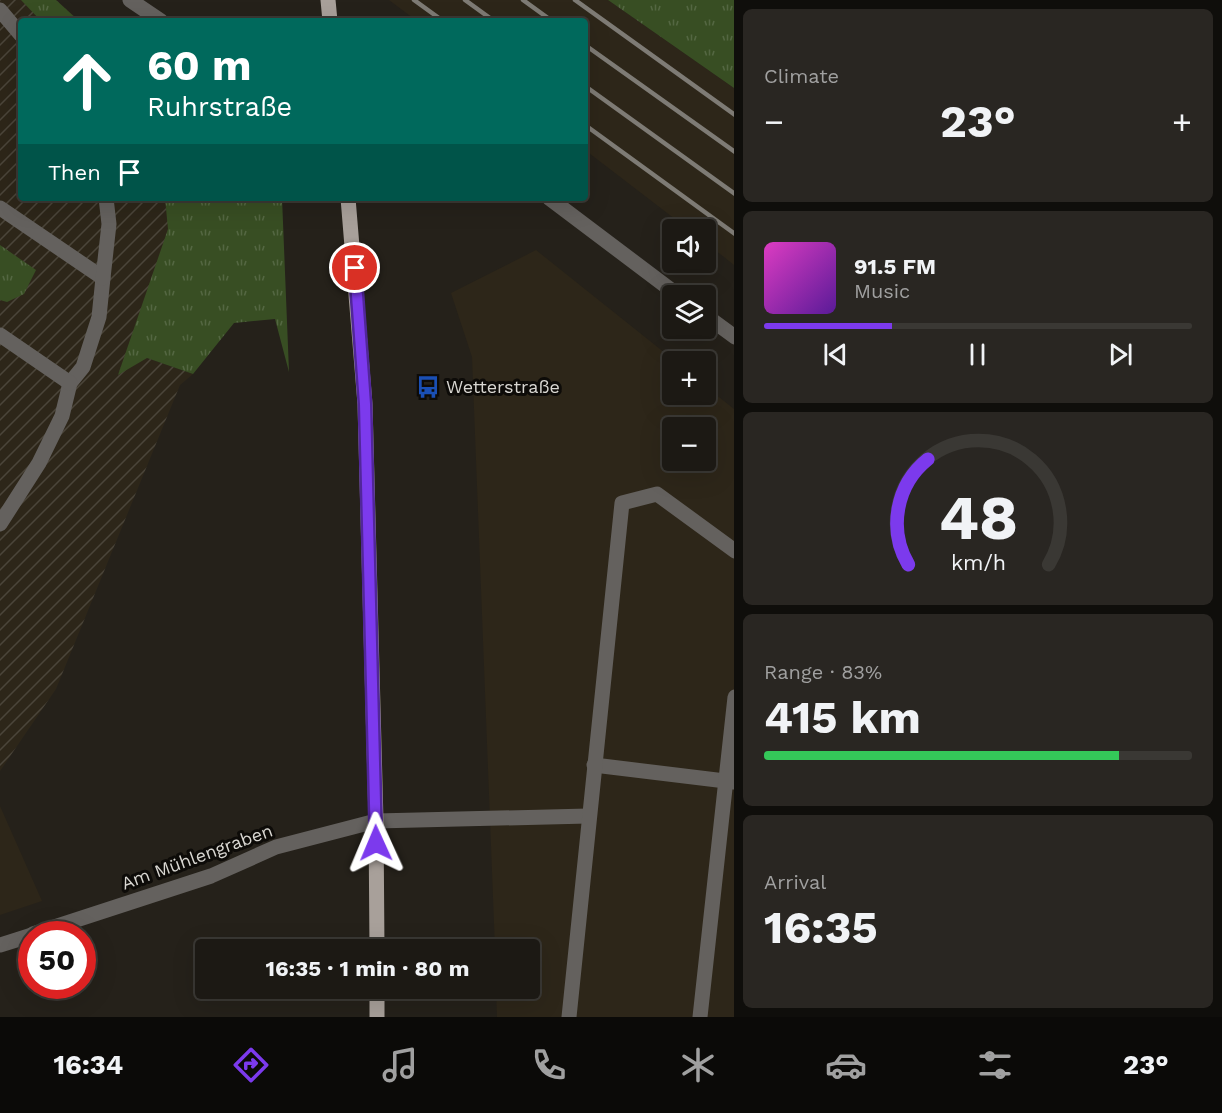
<!DOCTYPE html>
<meta charset="utf-8">
<style>
:root{--surface:#1c1914;--page:#292622;--text:#f1f3f6;--muted:#a0a0a0;--line:#3a3834;--accent:#7c3aed}
body{margin:0;font-family:"Work Sans",sans-serif;background:var(--page);color:var(--text);height:100vh;display:flex;flex-direction:column;font-size:22px;white-space:nowrap}
*{box-sizing:border-box;margin:0}
p{font-size:20px;color:var(--muted)}
.icon{flex:none;width:33px;height:33px;fill:none;stroke:currentColor;stroke-width:2;stroke-linecap:round;stroke-linejoin:round}
.map{position:relative;flex:1;overflow:hidden}
.drawer{display:flex;flex-direction:column;gap:9px;padding:9px;background:#0f0e0b;width:488px}
.drawer>*{flex:none}
.top-card{position:absolute;left:18px;top:18px;width:570px;height:183px;border-radius:6px;box-shadow:0 6px 24px #0002,0 0 0 2px var(--line);background:#00695c;color:#fff;overflow:hidden}
.fabs{position:absolute;left:662px;top:219px;display:grid;gap:12px}
.fabs a{display:grid;place-items:center;width:54px;height:54px;border-radius:6px;background:var(--surface);box-shadow:0 6px 24px #0002,0 0 0 2px var(--line);font-size:30px}
.speed{position:absolute;left:18px;top:921px;display:flex;gap:12px;font-size:30px;font-weight:700;text-align:center}
.speed>*{display:grid;place-content:center;width:78px;height:78px;border-radius:50%;background:var(--surface);box-shadow:0 6px 24px #0002,0 0 0 2px var(--line);line-height:1}
.speed .limit{border:9px solid #d22;background:#fff;color:#111}
.pin{position:absolute;display:grid;place-items:center;width:51px;height:51px;color:#fff;margin:-26px;border:3px solid #fff;border-radius:50%;box-shadow:0 2px 6px #0007}
.me{position:absolute;width:66px;margin:-33px;rotate:359deg;stroke-linejoin:round;filter:drop-shadow(0 0 4px #0008)}
.turn{display:flex;align-items:center;gap:21px;height:126px;padding:0 30px;font-size:27px}
.turn .icon{width:78px;height:78px;stroke-width:2.5}
.turn b{display:block;font-size:42px;line-height:51px}
.then{display:flex;align-items:center;height:57px;padding:0 30px;background:#0003;gap:12px;font-size:22px}
.big{font-size:45px;font-weight:700;line-height:1.1}
.drawer .tile{flex:1;display:flex;flex-direction:column;justify-content:center;gap:9px;min-width:0;padding:0 21px;border-radius:9px;background:var(--page)}
.drawer .dial{align-items:center;gap:0}
.dial svg{height:156px;overflow:visible;fill:none;stroke:var(--line);stroke-width:7;stroke-linecap:round;text-anchor:middle}
.dial text{fill:var(--text);stroke:none}
.song{display:flex;align-items:center;gap:18px}
.cover{width:72px;height:72px;border-radius:9px;background:linear-gradient(135deg,hsl(310 70% 55%),hsl(270 70% 35%))}
.played{height:6px;border-radius:3px;background:linear-gradient(90deg,var(--accent) 30%,var(--line) 30%)}
.keys{display:flex;justify-content:space-around;direction:ltr}
.heat{display:flex;justify-content:space-between;align-items:center;font-size:33px;direction:ltr}
.charge{height:9px;border-radius:4px;background:linear-gradient(90deg,#34c759 83%,var(--line) 0)}
.trip{position:absolute;left:195px;top:939px;width:345px;height:60px;border-radius:6px;background:var(--surface);box-shadow:0 6px 24px #0002,0 0 0 2px var(--line);font-weight:700;line-height:60px;text-align:center}
.menu{display:flex;height:96px;justify-content:space-around;align-items:center;background:#0b0a08;color:var(--muted)}
.menu .icon{width:42px;height:42px}
.menu .on{color:var(--accent)}
.menu b{font-size:27px;color:var(--text)}
main{display:flex;flex:1;min-height:0}
.map>svg:first-child{display:block}
</style>
<main>
<div class="map">
<svg width="735" height="1017" viewBox="0 0 735 1017">
<defs>
<pattern id="industrial-furrows" width="10" height="10" patternUnits="userSpaceOnUse" patternTransform="scale(1.5)"><rect width="10" height="10" fill="#2d2619"/><path d="M-1 1l2-2M0 10L10 0M9 11l2-2" fill="none" stroke="#4b453a"/></pattern>
<pattern id="grass-tufts" width="24" height="20" patternUnits="userSpaceOnUse" patternTransform="scale(1.5)"><rect width="24" height="20" fill="#384e23"/><path d="M3 7l-1-3M5 7V3M7 7l1-3M15 17l-1-3M17 17v-4M19 17l1-3" fill="none" stroke="#546742"/></pattern>
</defs>
<rect width="100%" height="100%" fill="#25211a"/>
<g fill="#2d2619" fill-rule="evenodd">
<path d="M 389,0 L 608,0 L 734,88 L 734,265 L 705,242 L 705,230 L 688,229 L 585,150 L 585,21 L 417,21 Z"/>
<path d="M 536,250 L 675,361 L 672,362 L 672,394 L 705,394 L 705,386 L 734,409 L 734,1017 L 497,1017 L 496,989 L 530,988 L 530,950 L 495,949 L 472,357 L 451,293 ZM 672,428 L 705,428 L 705,460 L 672,460 Z"/>
<path d="M 0,806 L 42,901 L 0,915 Z"/>
</g>
<path fill="url(#industrial-furrows)" d="M 0,0 L 56,0 L 79,21 L 21,21 L 21,198 L 222,198 L 147,358 L 193,374 L 180,385 L 56,689 L 0,771 Z"/>
<g fill="url(#grass-tufts)">
<path d="M 21,0 L 56,0 L 79,21 L 41,21 Z"/>
<path d="M 608,0 L 734,0 L 734,88 Z"/>
<path d="M 165,198 L 282,198 L 289,372 L 275,319 L 234,323 L 193,374 L 147,358 L 118,375 L 168,229 Z"/>
<path d="M 0,245 L 36,270 L 24,294 L 7,302 L 0,300 Z"/>
</g>
<g fill="none" stroke-linecap="round" stroke-linejoin="round">
<g stroke="#64615e" stroke-width="15">
<path d="M 130,0 L 161,21"/>
<path d="M 0,10 L 21,35"/>
<path d="M 549,198 L 679,296"/>
<path d="M 0,208 L 103,278 L 99,317 L 83,367 L 70,383 L 62,416 L 39,463 L 0,524"/>
<path d="M 103,278 L 109,224 L 106,198"/>
<path d="M 705,315 L 735,337"/>
<path d="M 0,335 L 70,383"/>
<path d="M 594,765 L 734,782"/>
<path d="M 33,934 L 211,876 L 276,847 L 376,821 L 588,816"/>
<path d="M 0,945 L 32,935"/>
<path d="M 569,1017 L 622,503 L 657,494 L 735,551"/>
<path d="M 700,1017 L 735,697"/>
</g>
<g stroke="#a8a09a" stroke-width="15">
<path d="M 328,0 L 330,21"/>
<path d="M 348,198 L 365,404 L 376,821 L 377,950"/>
<path d="M 377,1017 L 377,988"/>
</g>
<g stroke="#7e7b75" stroke-width="4.5">
<path d="M 414,0 L 443,21"/>
<path d="M 465,0 L 494,21"/>
<path d="M 523,0 L 552,21"/>
<path d="M 575,0 L 735,115"/>
<path d="M 585,45 L 735,152"/>
<path d="M 585,86 L 735,194"/>
<path d="M 585,125 L 735,234"/>
</g>
</g>
<g fill="none" stroke-linecap="round" stroke-linejoin="round">
<g stroke="#51269a" stroke-width="15">
<path id="route" d="M 355,268 L 365,404 L 376,843"/>
</g>
<use href="#route" stroke="#7c3aed" stroke-width="10"/>
</g>
<defs>
<g id="bus-bare" transform="scale(1.8)"><path d="M-5-6H5V4H4V6H2V4H-2V6H-4V4H-5ZM-3.5-4V0h7V-4ZM-3.5 1.2v1.5H-2V1.2ZM2 1.2v1.5H3.5V1.2Z" fill="#1a4fb4" stroke="#0d0b08" stroke-width="2.5" paint-order="stroke"/></g>
</defs>
<g fill-rule="evenodd">
<use href="#bus-bare" x="428" y="387"/>
</g>
<g text-anchor="middle" stroke-width="6" stroke-linejoin="round" paint-order="stroke">
<g font-size="18" fill="#d9d7d2" stroke="#0d0b08" text-anchor="start">
<text x="446" y="393">Wetterstraße</text>
</g>
<g font-size="18" fill="#d9d7d2" stroke="#0d0b08">
<text transform="translate(197 857) rotate(-20)" y="6">Am Mühlengraben</text>
</g>
</g>
</svg>
<div class="fabs">
<a><svg class="icon" aria-label="sound" viewBox="0 0 24 24"><path d="M4 9h4l5-4v14l-5-4H4zM17 9q2 3 0 6"/></svg></a>
<a><svg class="icon" aria-label="layers" viewBox="0 0 24 24"><path d="M12 4l9 5-9 5-9-5zM3 14l9 5 9-5"/></svg></a>
<a>+</a>
<a>−</a>
</div>
<div class="speed"><div class="limit">50</div></div>
<div class="pin" style="left:355px;top:268px;background:#d93025"><svg class="icon" aria-label="arrive" viewBox="0 0 24 24"><path d="M6 21V4h12l-3 4 3 4H6"/></svg></div>
<svg class="me" style="left:376px;top:843px" viewBox="-20 -20 40 40"><path d="M0-17L14 15 0 8-14 15z" fill="#7c3aed" stroke="#fff" stroke-width="4"/></svg>
<div class="trip">16:35 · 1 min · 80 m</div>
<div class="top-card">
<div class="turn"><svg class="icon" aria-label="ahead" viewBox="0 0 24 24"><path d="M12 20V5M6 11l6-6 6 6"/></svg><div><b>60 m</b>Ruhrstraße</div></div>
<div class="then">Then<svg class="icon" aria-label="arrive" viewBox="0 0 24 24"><path d="M6 21V4h12l-3 4 3 4H6"/></svg></div>
</div>
</div>
<section class="drawer">
<div class="tile"><p>Climate</p>
<div class="heat"><a>−</a><b class="big">23°</b><a>+</a></div>
</div>
<div class="tile">
<div class="song"><i class="cover"></i><div><b>91.5 FM</b><p>Music</p></div></div>
<div class="played"></div>
<div class="keys"><svg class="icon" aria-label="previous" viewBox="0 0 24 24"><path d="M18 5L8 12l10 7zM5 5v14"/></svg><svg class="icon" aria-label="pause" viewBox="0 0 24 24"><path d="M8 5v14M16 5v14"/></svg><svg class="icon" aria-label="next" viewBox="0 0 24 24"><path d="M6 5l10 7-10 7zM19 5v14"/></svg></div>
</div>
<div class="tile dial"><svg viewBox="0 0 100 80">
<path d="M14 69A42 42 0 1 1 86 69"/>
<path d="M14 69A42 42 0 0 1 24 15" stroke="#7c3aed"/>
<text x="50" y="56" font-size="32" font-weight="700">48</text>
<text x="50" y="72" font-size="11">km/h</text>
</svg></div>
<div class="tile"><p>Range · 83%</p><b class="big">415 km</b><div class="charge"></div></div>
<div class="tile"><p>Arrival</p><b class="big">16:35</b></div>
</section>
</main>
<nav class="menu">
<b>16:34</b>
<svg class="icon on" aria-label="directions" viewBox="0 0 24 24"><path d="M12 3l9 9-9 9-9-9zM9 14v-3h6M13 9l2 2-2 2"/></svg>
<svg class="icon" aria-label="music" viewBox="0 0 24 24"><path d="M9 18V5l10-2v13"/><circle cx="6" cy="18" r="3"/><circle cx="16" cy="16" r="3"/></svg>
<svg class="icon" aria-label="phone" viewBox="0 0 24 24"><path d="M5 4h4l2 5-3 2q2 4 5 5l2-3 5 2v4C11 20 4 13 5 4z"/></svg>
<svg class="icon" aria-label="climate" viewBox="0 0 24 24"><path d="M12 3v18M4 7l16 10M4 17L20 7"/></svg>
<svg class="icon" aria-label="car" viewBox="0 0 24 24"><path d="M5 17H2v-5l4-1 3-4h7l3 4 3 1v5h-3M9 17h6M6 11h13"/><circle cx="7" cy="17" r="2"/><circle cx="17" cy="17" r="2"/></svg>
<svg class="icon" aria-label="filters" viewBox="0 0 24 24"><path d="M4 7h16M4 17h16"/><circle cx="9" cy="7" r="2"/><circle cx="15" cy="17" r="2"/></svg>
<b>23°</b>
</nav>
